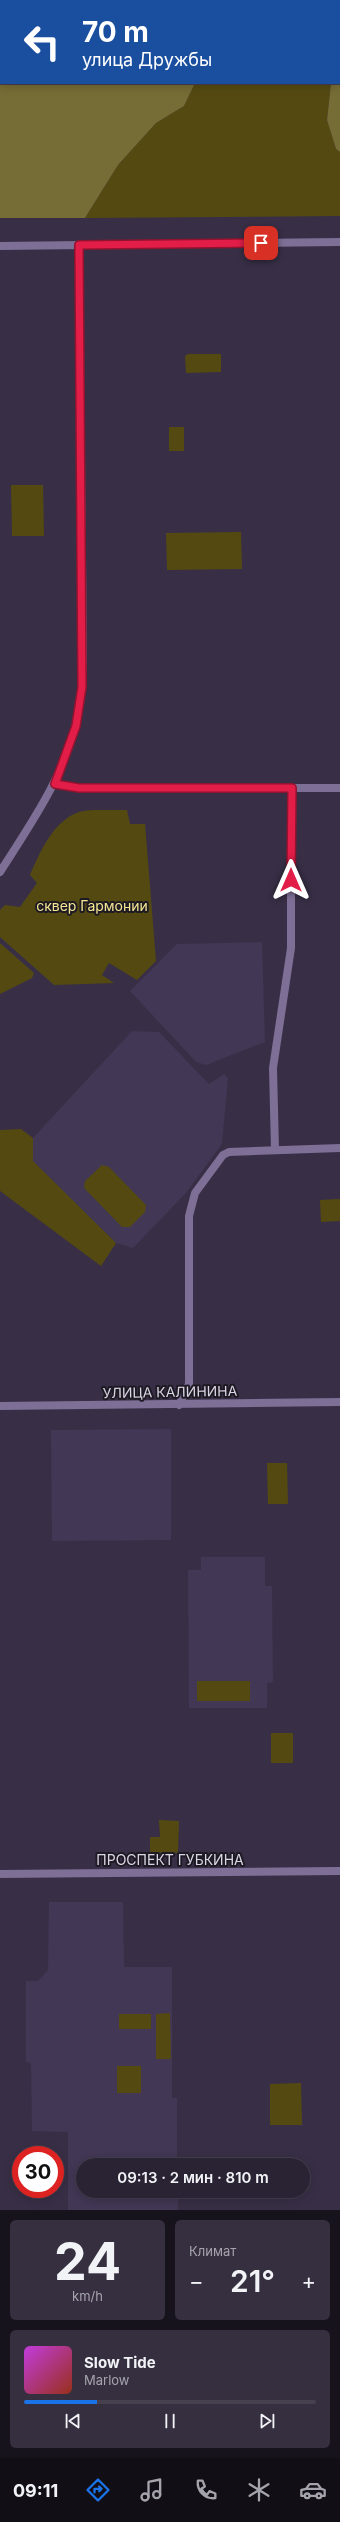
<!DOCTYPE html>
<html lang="ru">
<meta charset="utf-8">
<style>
:root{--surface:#2a2334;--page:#362f40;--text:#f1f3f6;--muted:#a5a4ac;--line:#46404f;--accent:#1a73e8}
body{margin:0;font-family:Inter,sans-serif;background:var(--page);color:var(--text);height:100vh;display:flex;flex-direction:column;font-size:15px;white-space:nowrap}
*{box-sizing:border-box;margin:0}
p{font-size:13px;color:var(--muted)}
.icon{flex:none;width:22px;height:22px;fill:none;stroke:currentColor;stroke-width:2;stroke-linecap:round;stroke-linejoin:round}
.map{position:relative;height:2210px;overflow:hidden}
.details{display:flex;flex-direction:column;gap:10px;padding:10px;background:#17131d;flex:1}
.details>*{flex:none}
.banner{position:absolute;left:0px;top:0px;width:340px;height:84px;box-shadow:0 2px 10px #0003,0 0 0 1px var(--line);background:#1a4fa0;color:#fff;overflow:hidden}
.speed{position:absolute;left:12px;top:2146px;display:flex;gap:8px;font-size:20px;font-weight:700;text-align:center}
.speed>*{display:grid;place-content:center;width:52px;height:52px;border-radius:50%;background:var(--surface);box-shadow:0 2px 10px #0003,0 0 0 1px var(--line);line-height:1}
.speed .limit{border:6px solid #d22;background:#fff;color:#111}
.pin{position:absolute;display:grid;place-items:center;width:34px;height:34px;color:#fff;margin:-17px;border-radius:8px;box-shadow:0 2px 6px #0006}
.me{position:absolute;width:44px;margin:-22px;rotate:0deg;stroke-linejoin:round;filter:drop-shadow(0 0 3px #0008)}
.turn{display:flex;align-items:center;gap:14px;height:84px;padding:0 16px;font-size:18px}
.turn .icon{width:52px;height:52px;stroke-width:2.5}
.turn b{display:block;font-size:28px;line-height:34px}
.big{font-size:30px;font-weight:600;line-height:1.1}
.details .widget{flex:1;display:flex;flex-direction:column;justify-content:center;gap:6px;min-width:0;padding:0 14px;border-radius:6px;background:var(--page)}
.details .dial{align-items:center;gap:0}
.dial b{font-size:52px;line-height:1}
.song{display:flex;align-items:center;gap:12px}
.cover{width:48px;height:48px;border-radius:6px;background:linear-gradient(135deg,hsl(290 70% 55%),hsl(10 70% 35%))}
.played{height:4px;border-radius:2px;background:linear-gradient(90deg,var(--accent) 25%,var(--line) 25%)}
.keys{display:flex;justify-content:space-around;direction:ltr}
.heat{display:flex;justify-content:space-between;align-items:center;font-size:22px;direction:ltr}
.details .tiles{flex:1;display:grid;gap:10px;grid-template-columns:1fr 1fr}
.widget:last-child{grid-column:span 2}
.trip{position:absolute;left:76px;top:2158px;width:234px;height:40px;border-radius:20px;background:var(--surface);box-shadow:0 2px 10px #0003,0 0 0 1px var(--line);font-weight:600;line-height:40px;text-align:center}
.tabs{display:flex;height:64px;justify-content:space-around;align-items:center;background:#110e15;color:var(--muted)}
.tabs .icon{width:28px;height:28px}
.tabs .on{color:var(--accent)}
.tabs b{font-size:18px;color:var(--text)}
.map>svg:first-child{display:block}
</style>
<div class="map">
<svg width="340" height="2210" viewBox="0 0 340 2210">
<rect width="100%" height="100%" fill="#382f46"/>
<g fill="#423754">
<path d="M 262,942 L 265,1042 L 206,1065 L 196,1062 L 130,991 L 177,944 Z"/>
<path d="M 132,1031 L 159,1032 L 209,1084 L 224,1074 L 228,1078 L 222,1144 L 186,1193 L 133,1248 L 116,1243 L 32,1161 L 33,1138 Z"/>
<path d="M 171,1429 L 171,1540 L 52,1541 L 51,1430 Z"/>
<path d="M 201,1557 L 265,1557 L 265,1586 L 272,1586 L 273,1682 L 267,1683 L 267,1708 L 189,1708 L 188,1570 L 201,1570 Z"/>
<path d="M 49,1902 L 123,1902 L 124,1967 L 172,1967 L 172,2098 L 177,2098 L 177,2165 L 83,2165 L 83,2191 L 178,2191 L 178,2210 L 68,2210 L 68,2132 L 32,2131 L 31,2063 L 26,2062 L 26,1981 L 38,1981 L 48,1970 Z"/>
</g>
<g fill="#544a11">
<path d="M 195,83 L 331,83 L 327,120 L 336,149 L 340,152 L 340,216 L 85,218 L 118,165 L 156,123 L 184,106 Z"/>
<path d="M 188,354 L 221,354 L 221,372 L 186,373 L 185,356 Z"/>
<rect x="169" y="427" width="15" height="24"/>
<path d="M 11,485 L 43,485 L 44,536 L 12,536 Z"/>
<path d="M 241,532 L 242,569 L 167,570 L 166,533 Z"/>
<path d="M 101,810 L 127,810 L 130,824 L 145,824 L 156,961 L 137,980 L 109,963 L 102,975 L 114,983 L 54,985 L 0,937 L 0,910 L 5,905 L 20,907 L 37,883 L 30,875 C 40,852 53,821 79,812 C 86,810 94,810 101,810 Z"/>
<path d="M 0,943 L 34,973 L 32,978 L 0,994 Z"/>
<path d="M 21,1129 L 33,1138 L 33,1161 L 116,1243 L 101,1266 L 0,1191 L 0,1130 Z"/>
<path d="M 102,1165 L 109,1167 L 146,1205 L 145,1212 L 130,1227 L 122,1227 L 84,1188 L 85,1181 Z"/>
<path d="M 340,1199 L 340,1221 L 321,1222 L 320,1200 Z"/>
<path d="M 267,1463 L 287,1463 L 288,1504 L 268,1504 Z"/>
<rect x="197" y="1681" width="53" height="20"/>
<rect x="271" y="1733" width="22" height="30"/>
<path d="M 159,1820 L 179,1821 L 178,1853 L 150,1853 L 150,1837 L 160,1837 Z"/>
<path d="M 170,2013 L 171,2059 L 156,2059 L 156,2014 Z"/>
<rect x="119" y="2014" width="32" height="15"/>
<rect x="117" y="2066" width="24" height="27"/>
<path d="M 301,2083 L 302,2125 L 270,2125 L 270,2084 Z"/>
</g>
<g fill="#766c35">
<path d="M 0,0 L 241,0 L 243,1 L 1,1 L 1,83 L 195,83 L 184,106 L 156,123 L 118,165 L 85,218 L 0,218 Z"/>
<path d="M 340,0 L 340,152 L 336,149 L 327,120 L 331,83 L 339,83 L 339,1 L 335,1 Z"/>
</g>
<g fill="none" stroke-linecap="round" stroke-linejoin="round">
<g stroke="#7e6f96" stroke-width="8">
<path d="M 0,246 L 340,242"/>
<path d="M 55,784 L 79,788 L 340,788"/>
<path d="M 0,872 C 32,822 66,774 78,715 C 82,697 82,678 83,660 L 79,245"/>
<path d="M 275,1150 L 273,1068 L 291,948 L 291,788"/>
<path d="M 179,1405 L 189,1384 L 189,1216 L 195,1193 L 223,1155 L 229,1152 L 340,1148"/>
<path d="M 0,1406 L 340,1402"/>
<path d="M 0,1874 L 340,1871"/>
</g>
</g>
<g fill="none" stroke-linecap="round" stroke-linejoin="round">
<g stroke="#92132f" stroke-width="10">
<path id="route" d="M 261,243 L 79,245 L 82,687 L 76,726 L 55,784 L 79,788 L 292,788 L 291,880"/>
</g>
<use href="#route" stroke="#e11d48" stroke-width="7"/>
</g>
<g text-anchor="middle" stroke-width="4" stroke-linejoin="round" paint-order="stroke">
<g font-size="14" fill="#f5e692" stroke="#1d1a24">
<text x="92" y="911">сквер Гармонии</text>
</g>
<g font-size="14" fill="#dad5e4" stroke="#1d1a24">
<text transform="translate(170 1392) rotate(-1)" y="5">УЛИЦА КАЛИНИНА</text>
<text x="170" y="1865">ПРОСПЕКТ ГУБКИНА</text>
</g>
</g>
</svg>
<div class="speed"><div class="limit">30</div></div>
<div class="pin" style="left:261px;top:243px;background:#d93025"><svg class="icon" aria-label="arrive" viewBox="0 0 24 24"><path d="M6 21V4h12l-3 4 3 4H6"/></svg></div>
<svg class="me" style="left:291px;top:880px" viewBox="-20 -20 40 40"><path d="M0-17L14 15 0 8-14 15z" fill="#e11d48" stroke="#fff" stroke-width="4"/></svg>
<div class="trip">09:13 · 2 мин · 810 m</div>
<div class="banner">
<div class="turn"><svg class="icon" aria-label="left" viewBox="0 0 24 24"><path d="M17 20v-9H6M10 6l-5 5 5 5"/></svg><div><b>70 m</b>улица Дружбы</div></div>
</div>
</div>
<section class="details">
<div class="tiles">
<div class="widget dial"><b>24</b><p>km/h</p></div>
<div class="widget"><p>Климат</p>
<div class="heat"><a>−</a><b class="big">21°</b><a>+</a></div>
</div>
<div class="widget">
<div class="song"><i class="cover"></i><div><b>Slow Tide</b><p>Marlow</p></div></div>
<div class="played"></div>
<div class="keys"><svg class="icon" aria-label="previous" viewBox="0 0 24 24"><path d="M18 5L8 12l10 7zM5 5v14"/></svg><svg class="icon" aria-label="pause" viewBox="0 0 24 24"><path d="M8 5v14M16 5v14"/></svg><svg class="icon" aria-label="next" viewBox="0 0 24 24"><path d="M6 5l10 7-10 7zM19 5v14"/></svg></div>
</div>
</div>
</section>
<nav class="tabs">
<b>09:11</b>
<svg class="icon on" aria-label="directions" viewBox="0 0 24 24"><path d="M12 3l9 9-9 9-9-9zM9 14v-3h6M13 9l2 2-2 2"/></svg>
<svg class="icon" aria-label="music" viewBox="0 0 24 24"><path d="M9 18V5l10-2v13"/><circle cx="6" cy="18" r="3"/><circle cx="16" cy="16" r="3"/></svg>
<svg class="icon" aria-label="phone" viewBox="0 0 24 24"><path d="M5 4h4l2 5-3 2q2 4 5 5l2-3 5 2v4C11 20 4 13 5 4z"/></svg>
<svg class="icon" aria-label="climate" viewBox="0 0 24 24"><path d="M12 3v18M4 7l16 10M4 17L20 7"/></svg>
<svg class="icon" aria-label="car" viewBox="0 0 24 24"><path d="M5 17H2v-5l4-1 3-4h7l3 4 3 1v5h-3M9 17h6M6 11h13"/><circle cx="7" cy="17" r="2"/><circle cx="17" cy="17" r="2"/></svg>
</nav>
